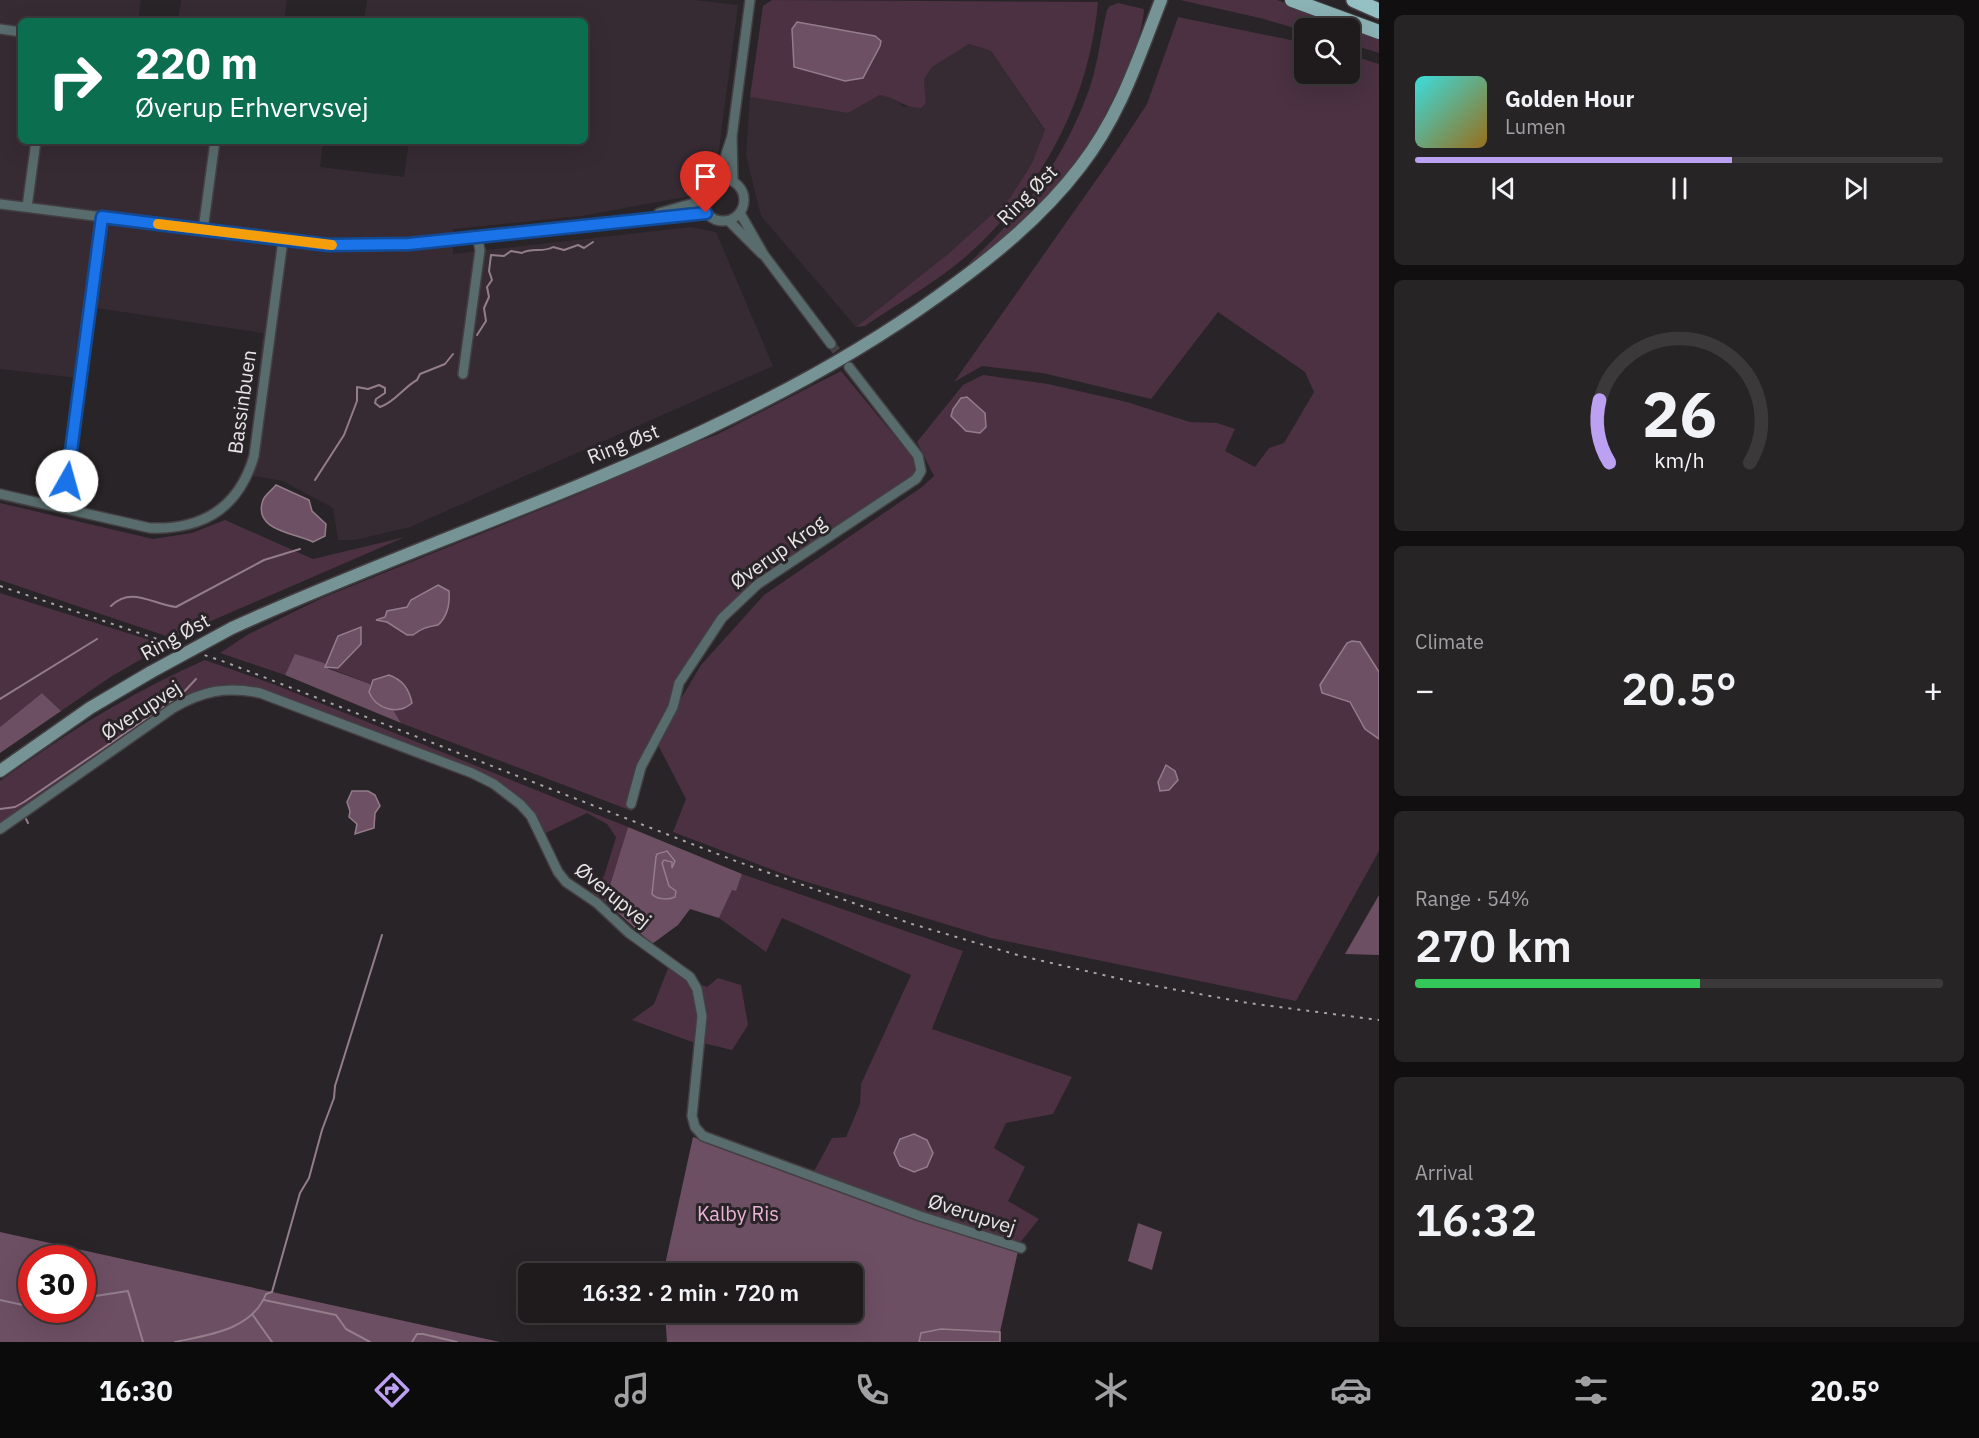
<!DOCTYPE html>
<meta charset="utf-8">
<style>
:root{--surface:#1f1b1d;--page:#272426;--text:#f1f3f6;--muted:#a1a1a4;--line:#3c393b;--accent:#bca0f2}
body{margin:0;font-family:"IBM Plex Sans",sans-serif;background:var(--page);color:var(--text);height:100vh;display:flex;flex-direction:column;font-size:22px;white-space:nowrap}
*{box-sizing:border-box;margin:0}
p{font-size:20px;color:var(--muted)}
.icon{flex:none;width:33px;height:33px;fill:none;stroke:currentColor;stroke-width:2;stroke-linecap:round;stroke-linejoin:round}
.map{position:relative;flex:1;overflow:hidden}
.drawer{display:flex;flex-direction:column;gap:15px;padding:15px;background:#110f10;width:600px}
.drawer>*{flex:none}
.banner{position:absolute;left:18px;top:18px;width:570px;height:126px;border-radius:9px;box-shadow:0 6px 24px #0002,0 0 0 2px var(--line);background:#0b6e4f;color:#fff;overflow:hidden}
.fabs{position:absolute;left:1294px;top:18px;display:grid;gap:12px}
.fabs a{display:grid;place-items:center;width:66px;height:66px;border-radius:9px;background:var(--surface);box-shadow:0 6px 24px #0002,0 0 0 2px var(--line);font-size:30px}
.speed{position:absolute;left:18px;top:1245px;display:flex;gap:12px;font-size:30px;font-weight:700;text-align:center}
.speed>*{display:grid;place-content:center;width:78px;height:78px;border-radius:50%;background:var(--surface);box-shadow:0 6px 24px #0002,0 0 0 2px var(--line);line-height:1}
.speed .limit{border:9px solid #d22;background:#fff;color:#111}
.pin{position:absolute;display:grid;place-items:center;width:51px;height:51px;color:#fff;margin:-62px -26px;border-radius:50% 50% 50% 0;rotate:-45deg;box-shadow:0 0 6px #0007}
.pin .icon{rotate:45deg}
.me{position:absolute;width:66px;margin:-33px;rotate:7deg;stroke-linejoin:round;filter:drop-shadow(0 0 4px #0008)}
.turn{display:flex;align-items:center;gap:21px;height:126px;padding:0 18px;font-size:27px}
.turn .icon{width:78px;height:78px;stroke-width:2.5}
.turn b{display:block;font-size:42px;line-height:51px}
.big{font-size:45px;font-weight:600;line-height:1.1}
.drawer .tile{flex:1;display:flex;flex-direction:column;justify-content:center;gap:9px;min-width:0;padding:0 21px;border-radius:9px;background:var(--page)}
.drawer .dial{align-items:center;gap:0}
.dial svg{height:156px;overflow:visible;fill:none;stroke:var(--line);stroke-width:7;stroke-linecap:round;text-anchor:middle}
.dial text{fill:var(--text);stroke:none}
.song{display:flex;align-items:center;gap:18px}
.cover{width:72px;height:72px;border-radius:9px;background:linear-gradient(135deg,hsl(180 70% 55%),hsl(40 70% 35%))}
.played{height:6px;border-radius:3px;background:linear-gradient(90deg,var(--accent) 60%,var(--line) 60%)}
.keys{display:flex;justify-content:space-around;direction:ltr}
.heat{display:flex;justify-content:space-between;align-items:center;font-size:33px;direction:ltr}
.charge{height:9px;border-radius:4px;background:linear-gradient(90deg,#34c759 54%,var(--line) 0)}
.trip{position:absolute;left:518px;top:1263px;width:345px;height:60px;border-radius:9px;background:var(--surface);box-shadow:0 6px 24px #0002,0 0 0 2px var(--line);font-weight:600;line-height:60px;text-align:center}
.tab-bar{display:flex;height:96px;justify-content:space-around;align-items:center;background:#0c0b0c;color:var(--muted)}
.tab-bar .icon{width:42px;height:42px}
.tab-bar .active{color:var(--accent)}
.tab-bar b{font-size:27px;color:var(--text)}
main{display:flex;flex:1;min-height:0}
.map>svg:first-child{display:block}
</style>
<main>
<div class="map">
<svg width="1379" height="1342" viewBox="0 0 1379 1342">
<rect width="100%" height="100%" fill="#292427"/>
<g fill="#372b33">
<path d="M 0,0 L 141,0 L 138,21 L 21,21 L 21,141 L 323,141 L 320,167 L 404,177 L 409,141 L 585,141 L 585,21 L 364,21 L 367,0 L 695,0 L 738,5 L 717,164 L 690,196 L 581,216 L 453,229 L 453,254 L 691,227 L 716,232 L 773,366 L 410,527 L 355,540 L 338,540 L 333,508 L 283,481 L 242,474 L 249,454 L 263,333 L 97,308 L 87,379 L 0,369 Z"/>
<path d="M 181,0 L 287,0 L 284,21 L 178,21 Z"/>
<path d="M 969,44 L 991,51 L 1045,131 L 1032,163 L 1010,198 L 948,254 L 856,327 L 761,216 L 746,155 L 750,97 L 848,113 L 880,95 L 892,97 L 904,107 L 926,103 L 924,79 L 932,67 Z"/>
</g>
<g fill="#4b3142" fill-rule="evenodd">
<path d="M 772,0 L 1098,2 C 1089,103 1040,193 963,259 C 933,284 897,304 865,326 L 856,327 L 948,254 L 1010,198 L 1032,163 L 1045,130 L 991,51 L 969,44 L 932,67 L 924,79 L 926,103 L 921,108 C 901,107 898,98 880,95 L 848,113 L 750,97 L 763,6 ZM 797,22 L 875,36 L 881,41 C 876,60 860,70 845,81 L 795,67 Z"/>
<path d="M 1180,0 L 1277,0 L 1379,37 L 1379,53 L 1350,44 L 1350,28 L 1305,28 L 1305,31 L 1260,18 Z"/>
<path d="M 1118,3 L 1144,9 C 1142,38 1128,68 1115,95 C 1106,111 1100,128 1090,143 C 1059,192 1014,231 969,267 L 969,263 C 1026,209 1063,162 1090,87 C 1098,62 1101,35 1107,10 L 1110,6 Z"/>
<path d="M 1178,17 L 1305,43 L 1305,74 L 1350,74 L 1350,55 L 1379,64 L 1379,851 L 1296,1001 L 991,938 L 794,878 L 673,832 L 686,799 L 656,741 L 701,665 L 764,595 L 922,487 L 934,476 L 917,442 L 963,385 L 983,375 L 1048,384 L 1127,402 L 1190,422 L 1217,423 L 1235,429 L 1225,451 L 1255,467 L 1269,448 L 1284,443 L 1314,392 L 1305,372 L 1218,312 L 1151,399 L 1043,373 L 982,366 L 954,382 L 1111,159 L 1147,104 Z"/>
<path d="M 841,371 L 917,463 L 912,476 L 769,572 L 739,595 L 719,616 L 677,682 L 669,708 L 647,748 L 632,811 L 401,723 L 370,684 L 295,655 L 285,675 L 220,653 L 247,635 L 322,598 L 579,494 L 666,453 L 716,435 Z"/>
<path d="M 0,503 L 153,539 L 192,533 L 225,520 L 313,559 L 405,537 L 172,638 L 0,580 Z"/>
<path d="M 0,593 L 166,645 L 112,676 L 61,711 L 42,693 L 0,727 Z"/>
<path d="M 205,660 L 273,684 L 628,827 L 605,901 L 591,894 L 604,876 L 616,837 L 607,824 L 587,813 L 546,833 L 531,810 L 496,781 L 259,689 L 224,684 L 187,695 L 0,824 L 0,781 C 65,734 131,692 205,660 Z"/>
<path d="M 742,874 L 963,951 L 932,1029 L 1072,1077 L 1053,1114 L 1006,1123 L 994,1148 L 1025,1167 L 1008,1201 L 1039,1219 L 1018,1245 L 812,1175 L 832,1138 L 846,1137 L 860,1104 L 861,1084 L 911,975 L 782,918 L 766,952 L 719,918 L 732,889 L 736,890 Z"/>
<path d="M 669,966 C 703,990 697,1005 695,1043 L 632,1020 L 654,1004 Z"/>
<path d="M 718,978 L 741,985 L 748,1025 L 732,1050 L 703,1043 L 706,1016 L 702,985 L 707,987 Z"/>
</g>
<g fill="#6d4f63" fill-rule="evenodd">
<path d="M 295,654 L 324,663 L 329,669 L 370,684 L 371,698 L 393,710 L 401,723 L 285,675 Z"/>
<path d="M 42,693 L 61,711 L 0,753 L 0,727 Z"/>
<path d="M 628,827 L 742,874 L 736,891 L 732,890 L 719,918 L 690,909 L 678,925 L 652,944 L 605,901 Z"/>
<path d="M 1379,895 L 1379,955 L 1345,954 Z"/>
<path d="M 693,1137 L 1018,1251 L 1000,1332 L 941,1329 L 921,1333 L 919,1342 L 667,1342 L 665,1313 L 852,1312 L 852,1274 L 663,1274 Z"/>
<path d="M 1138,1223 L 1162,1232 L 1152,1270 L 1128,1261 Z"/>
<path d="M 0,1232 L 500,1342 L 0,1342 ZM 82,1258 L 82,1310 L 32,1310 L 32,1258 Z"/>
</g>
<g fill="#6e5064" stroke="#937d8b" stroke-width="1.5">
<path d="M 797,22 L 875,36 L 881,41 L 880,46 L 863,78 L 845,81 L 794,67 L 792,29 Z"/>
<path d="M 967,397 L 985,413 L 986,427 L 980,433 L 966,431 L 951,416 L 953,409 L 961,398 Z"/>
<path d="M 276,485 L 309,500 L 312,511 L 326,524 L 325,536 L 313,542 C 296,533 252,531 263,500 C 265,495 272,490 276,485 Z"/>
<path d="M 438,585 L 449,591 C 450,604 448,616 438,625 C 427,627 422,628 413,635 L 407,635 L 387,622 L 376,620 L 385,617 L 387,611 L 407,607 L 411,600 Z"/>
<path d="M 361,627 L 361,644 L 338,668 L 325,667 L 338,636 Z"/>
<path d="M 1352,641 L 1360,642 L 1379,672 L 1379,739 L 1365,729 L 1350,702 L 1322,693 L 1320,685 L 1347,643 Z"/>
<path d="M 389,675 C 403,680 409,689 412,703 C 399,715 376,710 369,692 L 373,680 Z"/>
<path d="M 1166,765 L 1175,771 L 1178,780 L 1169,790 L 1160,791 L 1158,782 Z"/>
<path d="M 352,791 L 368,791 L 375,795 L 380,806 L 375,813 L 374,828 L 355,834 L 357,824 L 349,817 L 350,811 L 347,802 Z"/>
<path d="M 667,851 L 675,861 L 672,868 L 672,862 L 664,860 L 662,863 L 669,886 L 676,891 L 675,897 C 669,900 657,900 652,894 L 656,857 L 657,854 Z"/>
<path d="M 914,1134 L 927,1140 L 933,1153 L 927,1167 L 914,1172 L 900,1166 L 894,1153 L 900,1139 Z"/>
<path d="M 941,1329 L 1000,1332 L 1000,1342 L 919,1342 L 921,1333 Z"/>
</g>
<g fill="none" stroke-linecap="round" stroke-linejoin="round">
<g stroke="#937d8b" stroke-width="2">
<path d="M 477,335 L 486,321 L 484,308 L 489,297 L 487,287 L 492,280 L 489,271 L 491,255 L 504,256 L 511,251 L 522,253 C 532,247 543,253 553,247 L 564,250 L 578,245 L 584,248 L 593,242"/>
<path d="M 315,480 L 344,435 L 357,401 L 357,387 L 368,389 L 379,385 L 385,388 L 385,393 L 376,399 L 375,403 L 380,407 C 394,403 404,387 417,380 L 420,374 L 445,364 L 453,354"/>
<path d="M 111,606 C 131,586 152,604 176,607 L 264,560 L 300,549"/>
<path d="M 0,699 L 97,639"/>
<path d="M 0,809 L 15,807 L 24,802 L 181,695 L 196,679"/>
<path d="M 26,819 L 28,823"/>
<path d="M 82,1298 L 128,1291 L 143,1342"/>
<path d="M 0,1300 L 32,1307"/>
<path d="M 264,1300 L 336,1315 L 346,1329 L 370,1342"/>
<path d="M 252,1314 L 272,1342"/>
<path d="M 175,1342 C 208,1335 252,1330 266,1294 L 272,1292 L 300,1193 L 309,1178 L 322,1130 L 334,1098 L 335,1086 L 382,935"/>
<path d="M 412,1342 L 417,1334 L 423,1334 L 457,1342"/>
</g>
<path stroke="#464144" stroke-width="9" stroke-dasharray="9 4.5" stroke-linecap="butt" d="M 831,344 L 846,363"/>
<g stroke="#443f42" stroke-width="12">
<g id="minor">
<path d="M 0,29 L 21,32"/>
<path d="M 732,136 L 733,181"/>
<circle cx="723" cy="200" r="21"/>
<path d="M 718,179 L 732,136 L 750,0"/>
<path d="M 0,204 L 283,240 L 355,246 L 409,244 L 706,213"/>
<path d="M 27,207 L 36,141"/>
<path d="M 659,213 L 701,201"/>
<path d="M 740,213 L 764,255 L 831,344"/>
<path d="M 729,221 L 762,254"/>
<path d="M 203,230 L 215,141"/>
<path d="M 463,374 L 480,250 L 477,236"/>
<path d="M 0,494 L 150,528 C 203,530 239,508 254,456 L 283,240"/>
<path d="M 63,508 L 102,217"/>
<path d="M 631,804 L 641,767 L 673,707 L 679,683 L 722,618 L 758,584 L 916,479 L 921,471 L 918,456 L 849,367"/>
<path d="M 0,829 L 173,708 C 202,691 226,686 260,693 L 472,773 L 494,784 L 520,804 L 531,816 L 558,872 L 566,882 L 597,903 L 629,933 L 690,977 L 697,989 L 702,1016 L 692,1116 L 695,1127 L 703,1136 L 920,1216 L 1021,1248"/>
</g>
</g>
<g stroke="#443f42" stroke-width="15">
<g id="secondary">
<path d="M 232,628 C 467,521 728,448 938,296 C 990,259 1041,218 1080,167 C 1120,116 1138,59 1161,0"/>
<path d="M 0,771 L 90,708 L 151,672"/>
</g>
</g>
<g stroke="#443f42" stroke-width="16">
<path id="primary" d="M 1292,0 L 1379,32"/>
</g>
<g stroke="#443f42" stroke-width="18">
<path id="trunk" d="M 1354,0 L 1379,11"/>
</g>
<use href="#minor" stroke="#596c6d" stroke-width="9"/>
<use href="#secondary" stroke="#769396" stroke-width="12"/>
<use href="#primary" stroke="#8bb2b5" stroke-width="14"/>
<use href="#trunk" stroke="#95c0c4" stroke-width="15"/>
<path stroke="#a9a4a7" stroke-width="2" stroke-dasharray="3 6" stroke-linecap="butt" d="M 0,586 L 225,662 L 733,860 L 912,924 L 1021,956 L 1134,982 L 1248,1003 L 1379,1020"/>
<g stroke="#443f42" stroke-width="15" stroke-linecap="butt">
<path id="secondary-bridge" d="M 151,672 L 232,628"/>
</g>
<use href="#secondary-bridge" stroke="#769396" stroke-width="12"/>
</g>
<g fill="none" stroke-linecap="round" stroke-linejoin="round">
<g stroke="#114b97" stroke-width="15">
<path id="route" d="M 67,481 L 102,217 L 328,245 L 409,244 L 706,213"/>
</g>
<use href="#route" stroke="#1a73e8" stroke-width="10"/>
<path stroke="#f59e0b" stroke-width="10" d="M 158,224 L 332,245"/>
</g>
<g text-anchor="middle" stroke-width="6" stroke-linejoin="round" paint-order="stroke">
<g font-size="20" fill="#e9e5e7" stroke="#292427">
<text transform="translate(1027 195) rotate(-45)" y="7">Ring Øst</text>
<text transform="translate(242 402) rotate(-82)" y="7">Bassinbuen</text>
<text transform="translate(623 444) rotate(-22)" y="7">Ring Øst</text>
<text transform="translate(778 552) rotate(-35)" y="7">Øverup Krog</text>
<text transform="translate(175 637) rotate(-29)" y="7">Ring Øst</text>
<text transform="translate(141 710) rotate(-33)" y="7">Øverupvej</text>
<text transform="translate(613 895) rotate(39)" y="7">Øverupvej</text>
<text transform="translate(972 1214) rotate(18)" y="7">Øverupvej</text>
</g>
<g font-size="20" fill="#ebb3d8" stroke="#292427">
<text x="738" y="1221">Kalby Ris</text>
</g>
</g>
</svg>
<div class="fabs">
<a><svg class="icon" aria-label="search" viewBox="0 0 24 24"><circle cx="10" cy="10" r="6"/><path d="M15 15l6 6"/></svg></a>
</div>
<div class="speed"><div class="limit">30</div></div>
<div class="pin" style="left:706px;top:213px;background:#d93025"><svg class="icon" aria-label="arrive" viewBox="0 0 24 24"><path d="M6 21V4h12l-3 4 3 4H6"/></svg></div>
<svg class="me" style="left:67px;top:481px" viewBox="-20 -20 40 40"><circle r="19" fill="#fff"/><path d="M0-13L10 11 0 6-10 11z" fill="#1a73e8"/></svg>
<div class="trip">16:32 · 2 min · 720 m</div>
<div class="banner">
<div class="turn"><svg class="icon" aria-label="right" viewBox="0 0 24 24"><path d="M7 20v-9h11M14 6l5 5-5 5"/></svg><div><b>220 m</b>Øverup Erhvervsvej</div></div>
</div>
</div>
<section class="drawer">
<div class="tile">
<div class="song"><i class="cover"></i><div><b>Golden Hour</b><p>Lumen</p></div></div>
<div class="played"></div>
<div class="keys"><svg class="icon" aria-label="previous" viewBox="0 0 24 24"><path d="M18 5L8 12l10 7zM5 5v14"/></svg><svg class="icon" aria-label="pause" viewBox="0 0 24 24"><path d="M8 5v14M16 5v14"/></svg><svg class="icon" aria-label="next" viewBox="0 0 24 24"><path d="M6 5l10 7-10 7zM19 5v14"/></svg></div>
</div>
<div class="tile dial"><svg viewBox="0 0 100 80">
<path d="M14 69A42 42 0 1 1 86 69"/>
<path d="M14 69A42 42 0 0 1 9 37" stroke="#bca0f2"/>
<text x="50" y="56" font-size="32" font-weight="700">26</text>
<text x="50" y="72" font-size="11">km/h</text>
</svg></div>
<div class="tile"><p>Climate</p>
<div class="heat"><a>−</a><b class="big">20.5°</b><a>+</a></div>
</div>
<div class="tile"><p>Range · 54%</p><b class="big">270 km</b><div class="charge"></div></div>
<div class="tile"><p>Arrival</p><b class="big">16:32</b></div>
</section>
</main>
<nav class="tab-bar">
<b>16:30</b>
<svg class="icon active" aria-label="directions" viewBox="0 0 24 24"><path d="M12 3l9 9-9 9-9-9zM9 14v-3h6M13 9l2 2-2 2"/></svg>
<svg class="icon" aria-label="music" viewBox="0 0 24 24"><path d="M9 18V5l10-2v13"/><circle cx="6" cy="18" r="3"/><circle cx="16" cy="16" r="3"/></svg>
<svg class="icon" aria-label="phone" viewBox="0 0 24 24"><path d="M5 4h4l2 5-3 2q2 4 5 5l2-3 5 2v4C11 20 4 13 5 4z"/></svg>
<svg class="icon" aria-label="climate" viewBox="0 0 24 24"><path d="M12 3v18M4 7l16 10M4 17L20 7"/></svg>
<svg class="icon" aria-label="car" viewBox="0 0 24 24"><path d="M5 17H2v-5l4-1 3-4h7l3 4 3 1v5h-3M9 17h6M6 11h13"/><circle cx="7" cy="17" r="2"/><circle cx="17" cy="17" r="2"/></svg>
<svg class="icon" aria-label="filters" viewBox="0 0 24 24"><path d="M4 7h16M4 17h16"/><circle cx="9" cy="7" r="2"/><circle cx="15" cy="17" r="2"/></svg>
<b>20.5°</b>
</nav>
